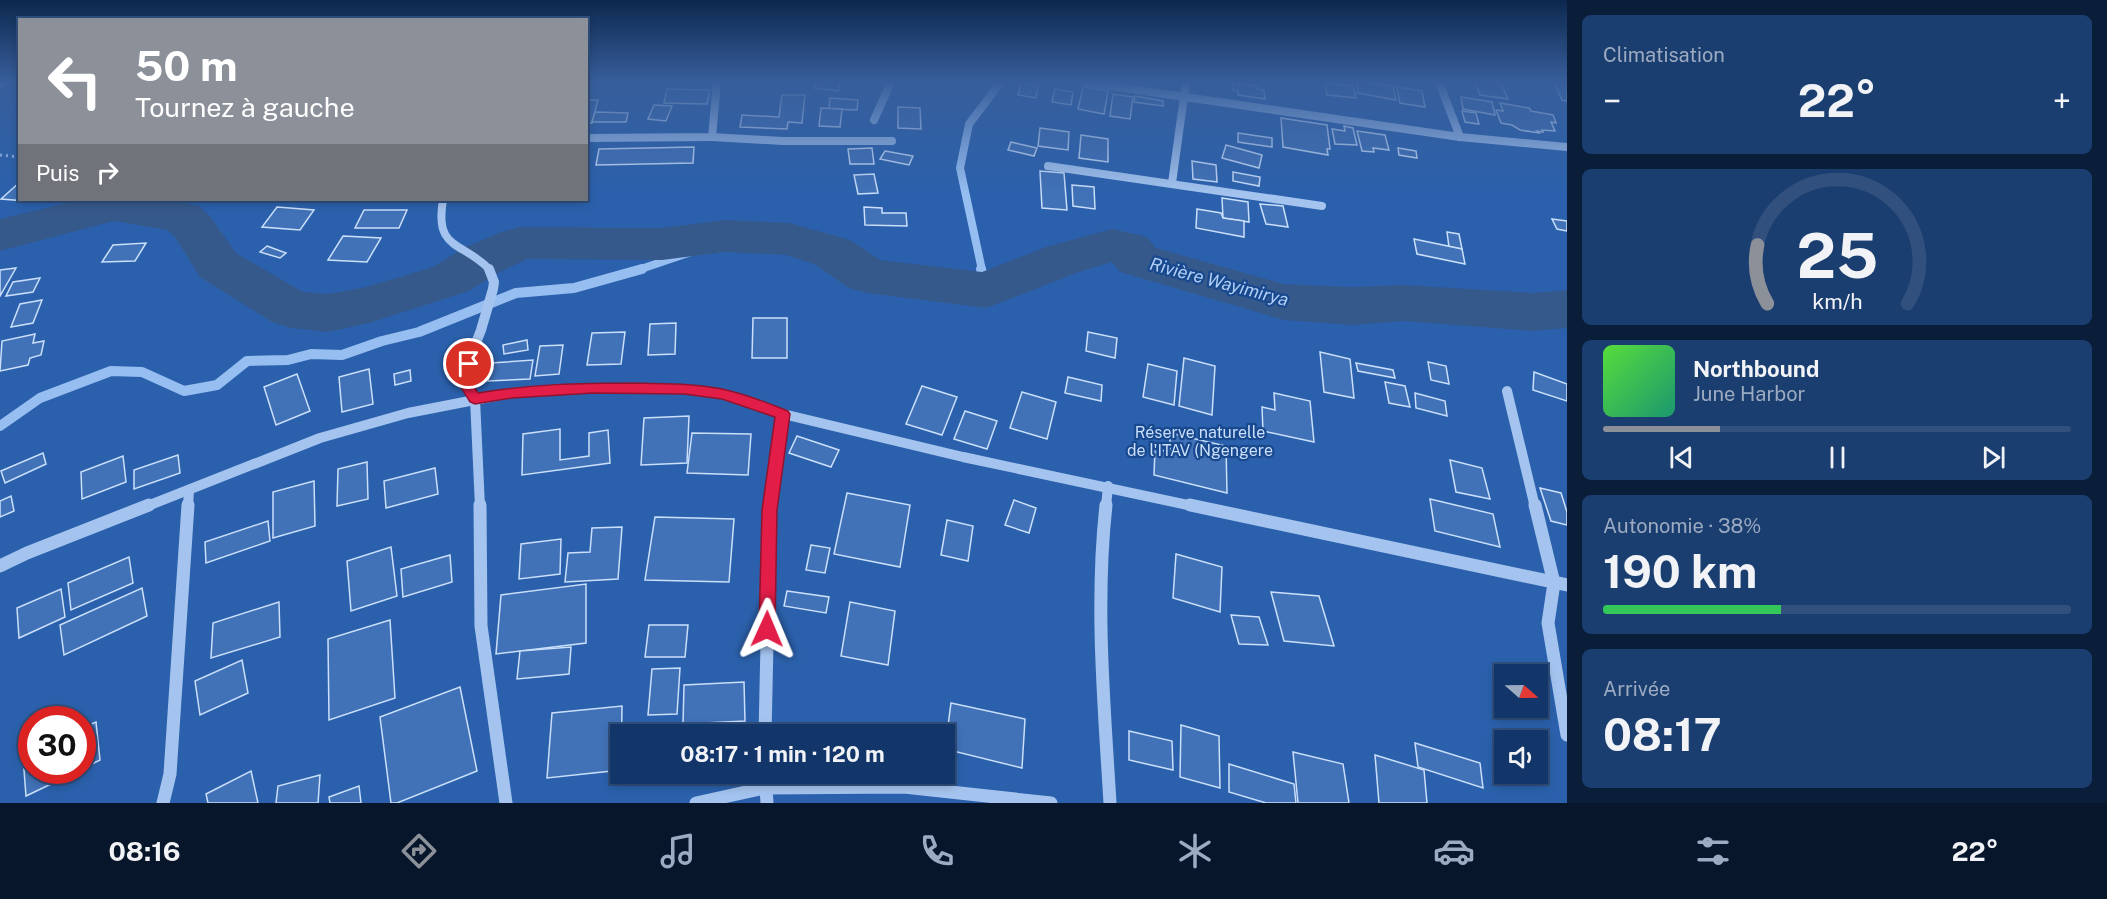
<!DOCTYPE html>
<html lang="fr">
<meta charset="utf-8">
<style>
:root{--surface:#12366a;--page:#1b3e70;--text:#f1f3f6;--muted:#9cabc1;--line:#31507e;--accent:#8c9099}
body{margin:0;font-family:"Public Sans",sans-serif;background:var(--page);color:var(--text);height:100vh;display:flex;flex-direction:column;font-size:22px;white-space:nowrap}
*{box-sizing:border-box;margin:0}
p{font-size:20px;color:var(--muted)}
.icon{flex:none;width:33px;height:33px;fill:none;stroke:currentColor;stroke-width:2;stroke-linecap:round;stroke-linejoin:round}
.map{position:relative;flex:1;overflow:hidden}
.sheet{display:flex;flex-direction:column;gap:15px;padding:15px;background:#0a1e3a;width:540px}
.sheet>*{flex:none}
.hud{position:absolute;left:18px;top:18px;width:570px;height:183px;border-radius:0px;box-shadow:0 3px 9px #0003,0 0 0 2px var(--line);background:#8c9099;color:#fff;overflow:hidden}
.needle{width:39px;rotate:110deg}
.buttons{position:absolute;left:1494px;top:664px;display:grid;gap:12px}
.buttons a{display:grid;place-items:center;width:54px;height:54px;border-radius:0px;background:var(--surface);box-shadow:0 3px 9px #0003,0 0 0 2px var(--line);font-size:30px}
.speed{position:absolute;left:18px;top:706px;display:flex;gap:12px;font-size:30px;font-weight:700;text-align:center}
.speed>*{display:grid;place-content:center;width:78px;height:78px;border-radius:50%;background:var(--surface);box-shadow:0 3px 9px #0003,0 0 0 2px var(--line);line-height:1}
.speed .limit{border:9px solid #d22;background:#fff;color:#111}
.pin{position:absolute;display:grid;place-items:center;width:51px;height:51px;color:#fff;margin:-26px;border:3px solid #fff;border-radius:50%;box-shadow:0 2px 6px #0007}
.me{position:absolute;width:66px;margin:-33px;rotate:1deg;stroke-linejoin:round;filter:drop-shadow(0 0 4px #0008)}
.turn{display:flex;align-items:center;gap:21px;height:126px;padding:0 18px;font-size:27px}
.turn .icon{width:78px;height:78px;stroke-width:2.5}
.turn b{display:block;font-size:42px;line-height:51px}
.then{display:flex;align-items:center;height:57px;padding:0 18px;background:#0003;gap:12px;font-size:22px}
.big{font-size:45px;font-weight:700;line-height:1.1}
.sheet .widget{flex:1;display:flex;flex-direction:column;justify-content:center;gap:9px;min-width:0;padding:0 21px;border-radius:9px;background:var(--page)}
.sheet .dial{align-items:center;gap:0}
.dial svg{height:156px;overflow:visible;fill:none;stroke:var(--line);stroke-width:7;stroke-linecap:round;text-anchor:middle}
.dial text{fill:var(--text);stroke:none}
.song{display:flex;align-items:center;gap:18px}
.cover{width:72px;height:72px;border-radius:9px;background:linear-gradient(135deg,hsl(110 70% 55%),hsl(160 70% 35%))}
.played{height:6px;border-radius:3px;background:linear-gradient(90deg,var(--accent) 25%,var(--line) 25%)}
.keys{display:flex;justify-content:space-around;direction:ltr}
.heat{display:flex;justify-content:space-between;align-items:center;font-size:33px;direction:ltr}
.charge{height:9px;border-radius:4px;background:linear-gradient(90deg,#34c759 38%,var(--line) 0)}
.trip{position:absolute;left:610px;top:724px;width:345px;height:60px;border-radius:0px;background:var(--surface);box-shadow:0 3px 9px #0003,0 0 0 2px var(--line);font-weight:700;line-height:60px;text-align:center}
.menu{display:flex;height:96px;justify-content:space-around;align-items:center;background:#07162a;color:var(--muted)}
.menu .icon{width:42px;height:42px}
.menu .active{color:var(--accent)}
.menu b{font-size:27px;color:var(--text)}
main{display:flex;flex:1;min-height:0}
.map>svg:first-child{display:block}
</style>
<main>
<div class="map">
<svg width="1567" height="803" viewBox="0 0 1567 803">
<rect width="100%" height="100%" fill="#18488e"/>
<path fill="#2b61ac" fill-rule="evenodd" d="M 0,82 L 19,82 L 20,200 L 586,200 L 587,82 L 1567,82 L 1567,803 L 0,803 ZM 1504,675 L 1538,675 L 1538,708 L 1504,708 ZM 32,720 L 82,720 L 82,771 L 32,771 ZM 621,735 L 945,735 L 945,774 L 621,774 ZM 1504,741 L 1538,741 L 1538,774 L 1504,774 Z"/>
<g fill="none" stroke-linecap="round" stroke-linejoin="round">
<g stroke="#97bef1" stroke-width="8">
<path d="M 638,270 L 694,251 L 731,247 L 749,237"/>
<path d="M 982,270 L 960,168 L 969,124 L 1001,82"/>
</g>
<g stroke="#97bef1" stroke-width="10">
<path d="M 981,269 L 986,290"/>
<path d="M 0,426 L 40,398 L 111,371 L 142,372 L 184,391 L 217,385 L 247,361 L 288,360 L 311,354 L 342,355 L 382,341 L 419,332 L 516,293 L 574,288 L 642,269"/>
</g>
<path fill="#36598c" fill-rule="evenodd" d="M 80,200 L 167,200 L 199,206 L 210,216 L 236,253 L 303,292 L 328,294 L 366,287 L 433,267 L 462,249 L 501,232 L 519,227 L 662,228 L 725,220 L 789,223 L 850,240 L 880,260 L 982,272 L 1046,247 L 1112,229 L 1147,237 L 1156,248 L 1284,284 L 1352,287 L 1404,285 L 1533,293 L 1567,290 L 1567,328 L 1533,331 L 1404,321 L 1352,325 L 1284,320 L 1120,272 L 1112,262 L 1082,271 L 986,308 L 867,293 L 849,288 L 814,264 L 786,255 L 725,252 L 662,260 L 527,259 L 498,273 L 469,291 L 369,323 L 328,332 L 291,328 L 272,322 L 200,277 L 175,237 L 167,230 L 114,221 L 0,251 L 0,219 Z"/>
</g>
<g fill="#4171b6" stroke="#cadffb" stroke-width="1.5">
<path d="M 816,82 L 841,82 L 838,91 L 814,88 Z"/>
<path d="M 1357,82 L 1393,86 L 1396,100 L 1358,93 Z"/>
<path d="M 1475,82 L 1501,83 L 1508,99 L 1480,95 Z"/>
<path d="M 1554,82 L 1567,82 L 1567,101 L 1562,100 Z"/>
<path d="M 1021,83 L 1038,86 L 1036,98 L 1018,95 Z"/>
<path d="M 1232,83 L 1256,86 L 1257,89 L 1264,90 L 1265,99 L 1238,95 L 1238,91 L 1233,90 Z"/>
<path d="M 1325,83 L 1353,86 L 1356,98 L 1327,95 Z"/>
<path d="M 1083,87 L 1108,91 L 1104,114 L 1078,109 Z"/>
<path d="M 1397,87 L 1422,91 L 1425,107 L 1400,103 Z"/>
<path d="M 667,89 L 710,90 L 707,104 L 664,103 Z"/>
<path d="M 1055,89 L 1073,92 L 1071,105 L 1052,102 Z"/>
<path d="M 1113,94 L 1133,97 L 1130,119 L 1110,116 Z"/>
<path d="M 782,95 L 805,95 L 802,123 L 788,122 L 787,129 L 740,127 L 742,115 L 779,117 Z"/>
<path d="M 1135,96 L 1163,101 L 1163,106 L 1134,102 Z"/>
<path d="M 1461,97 L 1492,102 L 1495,115 L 1463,109 Z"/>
<path d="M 830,98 L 858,100 L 857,110 L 829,109 Z"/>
<path d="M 586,100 L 598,100 L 592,123 L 586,123 Z"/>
<path d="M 1500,103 L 1529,108 L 1531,111 L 1553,115 L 1556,123 L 1551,122 L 1555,131 L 1542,130 L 1543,132 L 1537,131 L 1539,133 L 1520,130 L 1512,125 L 1501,123 L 1496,110 L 1503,111 Z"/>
<path d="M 654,105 L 672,106 L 666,121 L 648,119 Z"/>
<path d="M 898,107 L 920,108 L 921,129 L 898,128 Z"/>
<path d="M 821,108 L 842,109 L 840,127 L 819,126 Z"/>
<path d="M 1462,111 L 1476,113 L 1479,124 L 1465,122 Z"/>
<path d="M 595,112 L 628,113 L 626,122 L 592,122 Z"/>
<path d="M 1281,118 L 1327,125 L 1330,149 L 1327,149 L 1328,155 L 1283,147 Z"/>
<path d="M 1344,126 L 1353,128 L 1357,145 L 1335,144 L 1332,129 L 1345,131 Z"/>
<path d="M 1040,128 L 1069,132 L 1068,150 L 1038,146 Z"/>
<path d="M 1357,131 L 1385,135 L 1389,150 L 1373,148 L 1374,152 L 1362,151 Z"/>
<path d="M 1238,133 L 1272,138 L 1272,147 L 1238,142 Z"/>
<path d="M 1081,135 L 1108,139 L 1108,162 L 1079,158 Z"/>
<path d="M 1011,142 L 1037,148 L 1034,156 L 1008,150 Z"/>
<path d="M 1226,145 L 1262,155 L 1259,168 L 1222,158 Z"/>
<path d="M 694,147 L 693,163 L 596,165 L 599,149 Z"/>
<path d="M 872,148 L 874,164 L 850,164 L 848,149 Z"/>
<path d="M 1398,148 L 1416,151 L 1417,158 L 1399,155 Z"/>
<path d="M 885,151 L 913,156 L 909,165 L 880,159 Z"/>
<path d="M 1192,161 L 1216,165 L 1217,182 L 1193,179 Z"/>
<path d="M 1040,171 L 1064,173 L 1067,210 L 1042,208 Z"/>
<path d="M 1233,172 L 1260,177 L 1259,186 L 1233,181 Z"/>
<path d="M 874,174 L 878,193 L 858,194 L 854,175 Z"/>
<path d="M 20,182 L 20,200 L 27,200 L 26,201 L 1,199 Z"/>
<path d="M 1072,185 L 1094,187 L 1095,209 L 1073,206 Z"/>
<path d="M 1222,198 L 1248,202 L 1249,222 L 1223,218 Z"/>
<path d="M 370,200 L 409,200 L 408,201 L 369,202 Z"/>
<path d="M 1260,204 L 1283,206 L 1288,227 L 1266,224 Z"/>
<path d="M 277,207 L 314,210 L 300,230 L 262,227 Z"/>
<path d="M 864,207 L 882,208 L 882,213 L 906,213 L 907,226 L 865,225 Z"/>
<path d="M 1197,209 L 1221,213 L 1223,218 L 1244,221 L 1244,237 L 1196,228 Z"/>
<path d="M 364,210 L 407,210 L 399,228 L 355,228 Z"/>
<path d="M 1552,219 L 1567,221 L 1567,231 L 1557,229 Z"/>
<path d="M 1447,232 L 1459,234 L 1462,249 L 1449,247 Z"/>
<path d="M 343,236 L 381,238 L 367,262 L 328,260 Z"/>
<path d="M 1414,239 L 1462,249 L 1465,264 L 1417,254 Z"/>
<path d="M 146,243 L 135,261 L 102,262 L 113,245 Z"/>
<path d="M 267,246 L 286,253 L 280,258 L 260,252 Z"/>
<path d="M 16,268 L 0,296 L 0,270 Z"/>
<path d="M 40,278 L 33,292 L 6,296 L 13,282 Z"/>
<path d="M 42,300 L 33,323 L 11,327 L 20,304 Z"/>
<path d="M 753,318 L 787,318 L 787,358 L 752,358 Z"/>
<path d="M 676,323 L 675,354 L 648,355 L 650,324 Z"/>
<path d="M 625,332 L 621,364 L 587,365 L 592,333 Z"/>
<path d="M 1088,332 L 1117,338 L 1115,358 L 1086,351 Z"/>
<path d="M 35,334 L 33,343 L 44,341 L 41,355 L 30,358 L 28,365 L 0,371 L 2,341 Z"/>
<path d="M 527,340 L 528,350 L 504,354 L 503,345 Z"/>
<path d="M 563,345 L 559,374 L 535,376 L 540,346 Z"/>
<path d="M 1320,352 L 1350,359 L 1354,398 L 1324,392 Z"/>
<path d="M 1184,358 L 1215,366 L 1212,415 L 1179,406 Z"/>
<path d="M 533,360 L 530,379 L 488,381 L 491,363 Z"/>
<path d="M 1428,362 L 1446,366 L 1449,384 L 1431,380 Z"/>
<path d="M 1356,363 L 1393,370 L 1395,378 L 1358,371 Z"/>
<path d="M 1148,364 L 1177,371 L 1174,405 L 1143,397 Z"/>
<path d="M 369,369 L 373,404 L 342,412 L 339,377 Z"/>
<path d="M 410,370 L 411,381 L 395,385 L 394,374 Z"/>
<path d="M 1534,372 L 1567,384 L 1567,401 L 1533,390 Z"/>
<path d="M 297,374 L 310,411 L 276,425 L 264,387 Z"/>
<path d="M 1068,377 L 1102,385 L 1101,401 L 1065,393 Z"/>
<path d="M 1385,382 L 1405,386 L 1410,407 L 1389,403 Z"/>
<path d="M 922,386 L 957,397 L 942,435 L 906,424 Z"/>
<path d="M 1022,392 L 1056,402 L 1047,439 L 1010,428 Z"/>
<path d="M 1274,393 L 1310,401 L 1314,442 L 1263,431 L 1262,407 L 1275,410 Z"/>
<path d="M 1415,393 L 1445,401 L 1447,416 L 1416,408 Z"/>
<path d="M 965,411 L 997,421 L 987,449 L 954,439 Z"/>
<path d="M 689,416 L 687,463 L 641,465 L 644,418 Z"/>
<path d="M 560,429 L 560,460 L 589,456 L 589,433 L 608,430 L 610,463 L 522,475 L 523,434 Z"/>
<path d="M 692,433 L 751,434 L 748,475 L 687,473 Z"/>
<path d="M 1170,433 L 1226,446 L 1227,493 L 1154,475 L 1155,449 L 1170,452 Z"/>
<path d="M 797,436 L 839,450 L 831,467 L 789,453 Z"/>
<path d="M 43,453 L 46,464 L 5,483 L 1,471 Z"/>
<path d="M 178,455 L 180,473 L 134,489 L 134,470 Z"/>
<path d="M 123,456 L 126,482 L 82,499 L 81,472 Z"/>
<path d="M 1450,460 L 1482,468 L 1490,499 L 1456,492 Z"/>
<path d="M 367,462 L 368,499 L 337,506 L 338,469 Z"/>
<path d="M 435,468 L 438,494 L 386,508 L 384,481 Z"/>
<path d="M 314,481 L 315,526 L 273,538 L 273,492 Z"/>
<path d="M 1540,488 L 1561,493 L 1567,512 L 1567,525 L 1551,521 Z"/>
<path d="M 847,493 L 910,505 L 900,567 L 834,554 Z"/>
<path d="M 11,496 L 14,511 L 0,517 L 0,501 Z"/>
<path d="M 1430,499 L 1493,514 L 1500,547 L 1435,531 Z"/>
<path d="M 1014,500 L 1036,508 L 1029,533 L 1005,525 Z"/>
<path d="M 655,517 L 734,519 L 729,582 L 645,580 Z"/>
<path d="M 947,520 L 973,526 L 968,561 L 941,555 Z"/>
<path d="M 268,521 L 270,541 L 206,563 L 205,542 Z"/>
<path d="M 622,527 L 618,579 L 565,582 L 568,553 L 590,552 L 592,528 Z"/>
<path d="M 561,539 L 560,574 L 519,579 L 521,544 Z"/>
<path d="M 811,545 L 830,548 L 825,573 L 806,570 Z"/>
<path d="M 391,547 L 397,596 L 351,611 L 347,561 Z"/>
<path d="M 1176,554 L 1222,567 L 1220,612 L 1173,598 Z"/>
<path d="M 450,555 L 452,582 L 403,597 L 401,569 Z"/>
<path d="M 129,557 L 133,583 L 71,610 L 68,583 Z"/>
<path d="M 586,584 L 586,643 L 496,654 L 501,595 Z"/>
<path d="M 142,588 L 147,616 L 64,655 L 60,625 Z"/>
<path d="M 61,589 L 65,617 L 19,638 L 17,608 Z"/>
<path d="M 787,591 L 829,597 L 826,613 L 784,606 Z"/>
<path d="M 1271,592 L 1319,596 L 1334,646 L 1284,641 Z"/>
<path d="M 279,602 L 280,637 L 211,658 L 213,623 Z"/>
<path d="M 850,602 L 895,611 L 888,665 L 841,656 Z"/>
<path d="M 1231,615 L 1259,617 L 1268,645 L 1239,644 Z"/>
<path d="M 390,620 L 395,698 L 329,720 L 328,639 Z"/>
<path d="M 649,625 L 688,625 L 685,657 L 645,657 Z"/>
<path d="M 571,647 L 569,674 L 517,679 L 520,651 Z"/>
<path d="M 242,660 L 248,693 L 200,715 L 195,681 Z"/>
<path d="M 680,668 L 677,714 L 648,715 L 652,669 Z"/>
<path d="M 744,682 L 745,721 L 683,724 L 684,685 Z"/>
<path d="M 460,687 L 477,771 L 397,803 L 391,803 L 380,717 Z"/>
<path d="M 951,703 L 1025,719 L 1022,768 L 945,749 Z"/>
<path d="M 622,706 L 621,770 L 547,778 L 552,713 Z"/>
<path d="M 96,722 L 100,760 L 82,769 L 82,728 Z"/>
<path d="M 1181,725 L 1219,736 L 1220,788 L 1180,777 Z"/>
<path d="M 1129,731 L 1172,741 L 1173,770 L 1129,760 Z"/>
<path d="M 1415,743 L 1480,763 L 1483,788 L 1418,767 Z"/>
<path d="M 1293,752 L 1343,764 L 1349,803 L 1298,803 Z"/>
<path d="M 32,753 L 32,771 L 78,771 L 26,796 L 23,757 Z"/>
<path d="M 1375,755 L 1424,770 L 1427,803 L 1379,803 Z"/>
<path d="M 1229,764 L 1294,784 L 1296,803 L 1266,803 L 1229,792 Z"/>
<path d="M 251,771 L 258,803 L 208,803 L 206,794 Z"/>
<path d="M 320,775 L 318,803 L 276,803 L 278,786 Z"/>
<path d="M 359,786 L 361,803 L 330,803 L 329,797 Z"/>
</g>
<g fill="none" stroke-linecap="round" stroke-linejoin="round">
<path stroke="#a4c4ef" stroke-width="3" stroke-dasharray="2 4" stroke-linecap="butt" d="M 0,155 L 20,157"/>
<g stroke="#a4c4ef" stroke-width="8">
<path d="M 1082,82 L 1460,137 L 1567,147"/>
<path d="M 1439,82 L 1460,137"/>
<path d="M 0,84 L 3,82"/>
<path d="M 874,120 L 891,82"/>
<path d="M 712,137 L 783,141 L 892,141"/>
<path d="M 586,138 L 712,137 L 717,82"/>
<path d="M 1048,166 L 1322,206"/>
<path d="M 1172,183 L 1186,82"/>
<path d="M 443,200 C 434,251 463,241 490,270"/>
</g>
<g stroke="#a4c4ef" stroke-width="10">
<path d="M 1507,391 L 1535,507"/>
<path d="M 145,507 L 320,438 L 408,413 L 511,393 L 593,388 L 684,389 L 722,394 L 783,414 L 963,457 L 1197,507"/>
<path d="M 188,507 L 189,490"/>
<path d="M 480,507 L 475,399 L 462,379 L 481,330 L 493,289 L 494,282 L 489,269"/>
<path d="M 770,507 L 783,414"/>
<path d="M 1106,507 L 1108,486"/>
</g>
<g stroke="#a4c4ef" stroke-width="13">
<path d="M 480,505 L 481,626 L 506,803"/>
<path d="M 1106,505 C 1095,604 1104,703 1110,803"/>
<path d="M 1190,505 L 1567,585"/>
<path d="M 1535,505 L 1554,583 L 1548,623 L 1567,735"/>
<path d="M 0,566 L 27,553 L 149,505"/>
<path d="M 765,735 L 770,505"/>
<path d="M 765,774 L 767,803"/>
<path d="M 163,803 L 170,774 L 188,505"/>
<path d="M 696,803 L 764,788 L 904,787 L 1051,803"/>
</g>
</g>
<linearGradient id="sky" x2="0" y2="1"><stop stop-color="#0d284e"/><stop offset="0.42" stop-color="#375e9b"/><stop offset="1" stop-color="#375e9b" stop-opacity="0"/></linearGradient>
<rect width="1567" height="194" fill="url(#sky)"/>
<path fill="#e11d48" stroke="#92132f" stroke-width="1.5" d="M 469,359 L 475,364 L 469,379 L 478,393 C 530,384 582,383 635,383 C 664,384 693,383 722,389 C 745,394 766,402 788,411 L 790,414 L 777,510 L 775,629 L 773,635 L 767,637 L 761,635 L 759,629 L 762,510 L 775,417 L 722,399 L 684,394 L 593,393 L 512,398 L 475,404 L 470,402 L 456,379 L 464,361 Z"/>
<g text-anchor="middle" stroke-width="4.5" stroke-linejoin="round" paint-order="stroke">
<g font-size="16" fill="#cadffb" stroke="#18488e">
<text x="1200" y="438">Réserve naturelle<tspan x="1200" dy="18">de l'ITAV (Ngengere</tspan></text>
</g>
<g font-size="18" font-style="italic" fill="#b0cef6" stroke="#18488e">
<text transform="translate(1219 282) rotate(15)" y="6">Rivière Wayimirya</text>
</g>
</g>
</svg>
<div class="buttons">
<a><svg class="needle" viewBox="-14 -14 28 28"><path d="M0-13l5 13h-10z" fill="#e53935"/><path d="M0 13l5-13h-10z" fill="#9cabc1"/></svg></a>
<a><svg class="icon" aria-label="sound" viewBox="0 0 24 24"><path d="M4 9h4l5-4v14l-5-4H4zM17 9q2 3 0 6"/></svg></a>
</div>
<div class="speed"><div class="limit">30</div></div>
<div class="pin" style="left:469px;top:364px;background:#d93025"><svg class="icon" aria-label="arrive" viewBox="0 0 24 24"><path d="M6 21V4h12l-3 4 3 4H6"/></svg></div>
<svg class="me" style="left:767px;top:629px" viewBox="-20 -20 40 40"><path d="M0-17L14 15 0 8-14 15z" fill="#e11d48" stroke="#fff" stroke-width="4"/></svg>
<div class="trip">08:17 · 1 min · 120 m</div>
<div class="hud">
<div class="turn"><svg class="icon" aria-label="left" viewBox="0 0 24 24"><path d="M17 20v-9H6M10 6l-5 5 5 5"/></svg><div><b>50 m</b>Tournez à gauche</div></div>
<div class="then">Puis<svg class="icon" aria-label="right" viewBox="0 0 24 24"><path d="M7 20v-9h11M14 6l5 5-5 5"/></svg></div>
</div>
</div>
<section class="sheet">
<div class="widget"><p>Climatisation</p>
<div class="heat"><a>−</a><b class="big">22°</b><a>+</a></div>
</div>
<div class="widget dial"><svg viewBox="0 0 100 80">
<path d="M14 69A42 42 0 1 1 86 69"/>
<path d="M14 69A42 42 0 0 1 9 39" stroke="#8c9099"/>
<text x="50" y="56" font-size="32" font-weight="700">25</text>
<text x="50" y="72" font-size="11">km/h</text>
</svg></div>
<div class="widget">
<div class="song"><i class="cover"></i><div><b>Northbound</b><p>June Harbor</p></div></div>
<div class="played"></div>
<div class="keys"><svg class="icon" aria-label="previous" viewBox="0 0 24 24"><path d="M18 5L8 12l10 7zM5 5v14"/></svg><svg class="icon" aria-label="pause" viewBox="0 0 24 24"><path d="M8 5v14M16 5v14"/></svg><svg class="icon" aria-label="next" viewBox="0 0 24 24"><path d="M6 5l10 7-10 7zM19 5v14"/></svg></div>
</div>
<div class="widget"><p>Autonomie · 38%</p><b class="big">190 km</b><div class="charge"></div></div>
<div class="widget"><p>Arrivée</p><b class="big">08:17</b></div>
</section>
</main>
<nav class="menu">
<b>08:16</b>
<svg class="icon active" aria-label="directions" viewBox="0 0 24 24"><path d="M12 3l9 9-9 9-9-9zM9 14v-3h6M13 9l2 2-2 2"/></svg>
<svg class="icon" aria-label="music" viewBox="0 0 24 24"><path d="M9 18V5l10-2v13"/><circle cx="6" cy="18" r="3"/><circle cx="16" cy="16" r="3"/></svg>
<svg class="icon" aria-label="phone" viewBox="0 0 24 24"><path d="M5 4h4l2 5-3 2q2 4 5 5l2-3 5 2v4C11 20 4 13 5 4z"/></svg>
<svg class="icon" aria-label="climate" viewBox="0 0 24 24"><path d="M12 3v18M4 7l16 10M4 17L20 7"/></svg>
<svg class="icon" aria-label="car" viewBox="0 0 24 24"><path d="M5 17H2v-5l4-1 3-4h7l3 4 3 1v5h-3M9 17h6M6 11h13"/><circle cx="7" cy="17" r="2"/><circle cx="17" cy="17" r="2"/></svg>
<svg class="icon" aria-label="filters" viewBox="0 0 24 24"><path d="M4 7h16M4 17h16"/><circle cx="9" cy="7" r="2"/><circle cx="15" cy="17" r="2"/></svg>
<b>22°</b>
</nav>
